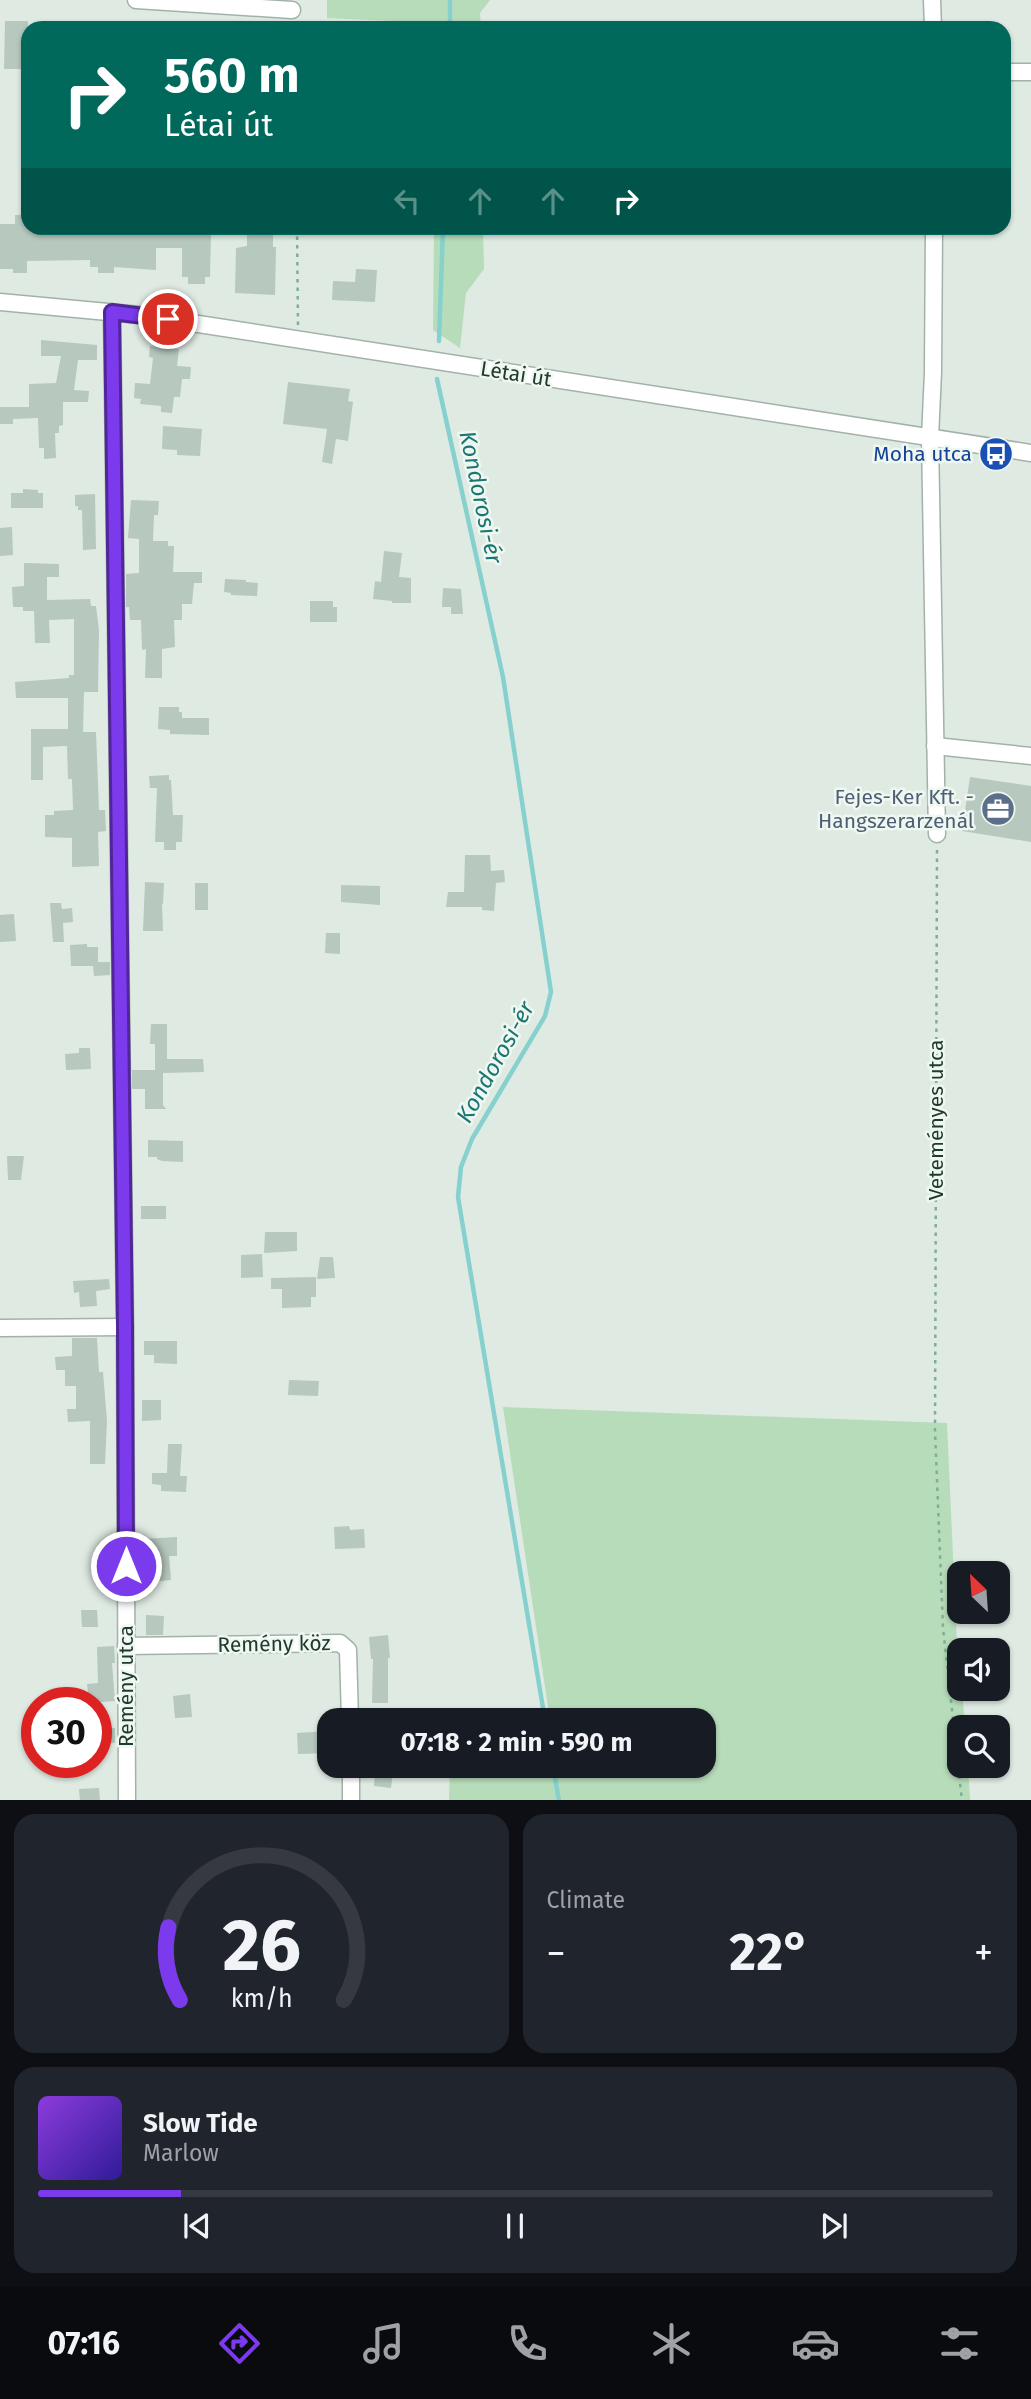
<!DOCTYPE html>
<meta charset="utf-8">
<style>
:root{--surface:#171b24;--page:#20242c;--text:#f1f3f6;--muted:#9ea1a6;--line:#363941;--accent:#7c3aed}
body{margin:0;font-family:"Fira Sans",sans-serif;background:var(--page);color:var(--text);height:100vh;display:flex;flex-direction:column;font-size:26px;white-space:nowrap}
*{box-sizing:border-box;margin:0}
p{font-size:23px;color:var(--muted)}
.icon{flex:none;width:38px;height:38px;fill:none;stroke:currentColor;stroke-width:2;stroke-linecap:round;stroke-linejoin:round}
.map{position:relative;height:1800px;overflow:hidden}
.sheet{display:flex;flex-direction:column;gap:14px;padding:14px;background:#0d0f14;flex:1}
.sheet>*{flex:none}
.guide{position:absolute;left:21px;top:21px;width:990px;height:214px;border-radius:21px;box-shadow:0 2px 5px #0004;background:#00695c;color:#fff;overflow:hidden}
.needle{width:46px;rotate:335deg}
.fabs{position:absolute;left:947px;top:1561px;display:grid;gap:14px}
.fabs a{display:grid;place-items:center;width:63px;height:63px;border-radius:14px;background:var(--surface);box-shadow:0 2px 5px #0004;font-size:35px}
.speed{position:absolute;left:21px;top:1687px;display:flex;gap:14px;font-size:35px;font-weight:700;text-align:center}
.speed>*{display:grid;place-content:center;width:91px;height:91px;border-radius:50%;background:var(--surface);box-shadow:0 2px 5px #0004;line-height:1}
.speed .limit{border:10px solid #d22;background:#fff;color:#111}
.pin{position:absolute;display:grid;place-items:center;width:60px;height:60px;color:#fff;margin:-30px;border:4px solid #fff;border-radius:50%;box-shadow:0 2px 7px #0007}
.me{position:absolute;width:77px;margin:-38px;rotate:0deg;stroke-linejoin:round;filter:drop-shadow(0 0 5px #0008)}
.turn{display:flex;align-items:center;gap:24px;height:147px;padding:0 28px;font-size:32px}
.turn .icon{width:91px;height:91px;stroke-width:2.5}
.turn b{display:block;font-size:49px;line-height:60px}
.lanes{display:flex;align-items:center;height:66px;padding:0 28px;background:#0003;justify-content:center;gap:35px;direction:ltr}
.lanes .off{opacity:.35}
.big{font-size:52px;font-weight:700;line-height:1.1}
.sheet .widget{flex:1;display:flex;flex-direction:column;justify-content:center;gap:10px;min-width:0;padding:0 24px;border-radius:21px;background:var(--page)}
.sheet .dial{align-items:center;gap:0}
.dial svg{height:182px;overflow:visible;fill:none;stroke:var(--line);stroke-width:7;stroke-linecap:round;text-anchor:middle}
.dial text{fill:var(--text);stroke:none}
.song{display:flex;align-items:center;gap:21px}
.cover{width:84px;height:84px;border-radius:10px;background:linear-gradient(135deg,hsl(270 70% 55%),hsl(250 70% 35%))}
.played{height:7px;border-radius:4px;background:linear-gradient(90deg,var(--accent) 15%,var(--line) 15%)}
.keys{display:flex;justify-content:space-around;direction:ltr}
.heat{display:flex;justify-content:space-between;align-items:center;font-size:38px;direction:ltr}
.sheet .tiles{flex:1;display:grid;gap:14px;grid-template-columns:1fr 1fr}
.widget:last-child{grid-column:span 2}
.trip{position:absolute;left:317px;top:1708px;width:399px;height:70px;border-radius:21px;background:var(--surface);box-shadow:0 2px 5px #0004;font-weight:700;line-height:70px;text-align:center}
.tab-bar{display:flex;height:112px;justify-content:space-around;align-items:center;background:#090b0e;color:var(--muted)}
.tab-bar .icon{width:49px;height:49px}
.tab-bar .selected{color:var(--accent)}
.tab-bar b{font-size:32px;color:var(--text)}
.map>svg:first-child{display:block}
</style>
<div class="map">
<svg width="1031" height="1801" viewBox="0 0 1031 1801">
<rect width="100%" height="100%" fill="#dfeae3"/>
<g fill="#b7dcba">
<path d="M 327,0 L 490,0 L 480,13 L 481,28 L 437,28 L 437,23 L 327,18 Z"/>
<path d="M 434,228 L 483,228 L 484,269 L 466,293 L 460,348 L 433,330 Z"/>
<path d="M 503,1407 L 947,1423 L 959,1689 L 962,1689 L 965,1727 L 959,1727 L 959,1766 L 968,1766 L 970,1800 L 449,1800 L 450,1766 L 704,1766 L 704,1720 L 550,1720 Z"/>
</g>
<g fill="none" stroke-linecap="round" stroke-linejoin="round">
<g stroke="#86d0cd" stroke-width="4.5">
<path d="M 450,28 L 450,0"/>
<path d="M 439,341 L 443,228"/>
<path d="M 437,379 L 503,677 L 551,992 L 545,1016 L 472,1139 L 461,1167 L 458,1197 L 545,1720"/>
<path d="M 553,1766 L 559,1801"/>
</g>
</g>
<g fill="#b7c8be">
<path d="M 5,21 L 28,21 L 28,69 L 4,69 Z"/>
<path d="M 15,215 L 28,215 L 27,228 L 162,228 L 162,232 L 211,233 L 210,277 L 205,277 L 205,284 L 188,284 L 188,277 L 182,277 L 182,248 L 156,248 L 156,270 L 114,267 L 114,273 L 98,273 L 98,267 L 90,267 L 90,260 L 27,261 L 27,273 L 13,273 L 13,269 L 0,269 L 0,224 L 15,224 Z"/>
<path d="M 247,228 L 273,228 L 273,247 L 276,247 L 275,295 L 235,293 L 236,248 L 247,246 Z"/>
<path d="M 356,269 L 377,270 L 375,302 L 332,300 L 333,281 L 355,282 Z"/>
<path d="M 41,340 L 97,345 L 97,360 L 78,360 L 74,390 L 89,391 L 88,402 L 63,402 L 63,425 L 59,426 L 59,433 L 55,433 L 56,458 L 44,459 L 44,448 L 39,448 L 38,418 L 13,419 L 13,424 L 0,424 L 0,407 L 29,407 L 29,384 L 56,383 L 61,356 L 41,356 Z"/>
<path d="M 150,346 L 179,349 L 177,366 L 191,367 L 190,379 L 182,379 L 180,397 L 174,397 L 172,413 L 161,412 L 161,406 L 140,404 L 141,399 L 134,398 L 135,383 L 150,384 L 153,358 L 149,357 Z"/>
<path d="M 288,382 L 350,389 L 348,401 L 353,402 L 348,441 L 336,439 L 332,464 L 322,462 L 327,429 L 283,424 Z"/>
<path d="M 163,426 L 202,429 L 200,456 L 177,455 L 177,450 L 162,449 Z"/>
<path d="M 23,489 L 38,490 L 38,493 L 43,493 L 43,508 L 11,508 L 11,493 L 23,493 Z"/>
<path d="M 95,494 L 96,549 L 83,550 L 82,510 L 78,510 L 78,506 L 75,506 L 75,495 Z"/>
<path d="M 131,500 L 159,501 L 158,515 L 154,515 L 153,541 L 168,541 L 168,546 L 174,546 L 173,572 L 202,572 L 202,583 L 194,583 L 192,604 L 182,604 L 182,620 L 174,620 L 175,647 L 162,649 L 162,678 L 145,678 L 146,649 L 142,650 L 141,620 L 130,620 L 129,607 L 126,607 L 126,574 L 139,573 L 139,539 L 128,538 Z"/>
<path d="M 12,527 L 13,555 L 0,556 L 0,528 Z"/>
<path d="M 384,551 L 402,553 L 399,577 L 411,578 L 411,603 L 392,603 L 392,601 L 373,599 L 375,581 L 381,582 Z"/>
<path d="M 24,563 L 59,564 L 59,577 L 47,577 L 47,600 L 90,599 L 91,606 L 96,606 L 99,630 L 98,692 L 84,692 L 83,732 L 96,732 L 99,810 L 105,810 L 106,831 L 98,832 L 99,866 L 72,867 L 72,838 L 45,837 L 45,815 L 54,815 L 54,811 L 73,810 L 72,779 L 68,779 L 67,746 L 43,747 L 43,780 L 31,780 L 31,729 L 68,729 L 68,698 L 16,698 L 15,682 L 69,678 L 69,675 L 74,675 L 74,619 L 49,620 L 50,643 L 35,643 L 34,611 L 23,611 L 23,607 L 13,607 L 12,587 L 24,586 Z"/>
<path d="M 225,579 L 246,580 L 246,582 L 258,583 L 257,596 L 231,595 L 231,593 L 224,592 Z"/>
<path d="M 443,588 L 461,589 L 463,614 L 451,614 L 451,607 L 442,607 Z"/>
<path d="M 310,601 L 333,601 L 333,607 L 337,607 L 337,622 L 310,622 Z"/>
<path d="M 159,707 L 179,707 L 179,712 L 182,712 L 182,718 L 209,718 L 209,735 L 170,734 L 170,730 L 158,729 Z"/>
<path d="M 169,775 L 169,780 L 171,780 L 173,815 L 183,815 L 182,842 L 176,842 L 176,850 L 164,850 L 164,842 L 155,842 L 157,788 L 150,788 L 149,776 Z"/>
<path d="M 970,777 L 1031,786 L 1031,842 L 962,831 Z"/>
<path d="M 465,855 L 490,855 L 491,871 L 504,870 L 505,882 L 496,883 L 494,911 L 482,910 L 482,907 L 446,907 L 448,892 L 464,892 Z"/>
<path d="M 145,882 L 164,883 L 163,904 L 162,904 L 163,931 L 143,931 Z"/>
<rect x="195" y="883" width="13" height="27"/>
<path d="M 341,885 L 380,886 L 380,905 L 341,902 Z"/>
<path d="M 50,903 L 61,903 L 62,909 L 72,908 L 73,922 L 63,923 L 64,942 L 53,942 Z"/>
<path d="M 14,914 L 16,941 L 0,942 L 0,915 Z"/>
<path d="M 326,933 L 340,933 L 340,954 L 325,953 Z"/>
<path d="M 87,944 L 87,947 L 98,947 L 98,962 L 110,962 L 110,975 L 94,976 L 93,966 L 71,966 L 70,945 Z"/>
<path d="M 151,1024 L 167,1024 L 167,1059 L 203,1059 L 204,1072 L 163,1073 L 163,1105 L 166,1109 L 145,1109 L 145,1089 L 132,1089 L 132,1070 L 155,1070 L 155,1044 L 150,1044 Z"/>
<path d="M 79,1048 L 90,1048 L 91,1069 L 66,1070 L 65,1054 L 79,1053 Z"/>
<path d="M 148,1140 L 183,1141 L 183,1162 L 162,1161 L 157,1159 L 157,1157 L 148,1157 Z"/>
<path d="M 7,1156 L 24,1156 L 21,1180 L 8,1180 Z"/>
<rect x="141" y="1206" width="25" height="13"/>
<path d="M 265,1232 L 297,1232 L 297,1251 L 264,1253 Z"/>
<path d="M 262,1254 L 263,1277 L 241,1278 L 241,1255 Z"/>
<path d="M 320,1257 L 333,1257 L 335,1278 L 317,1279 Z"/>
<path d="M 316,1277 L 316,1297 L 311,1297 L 311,1307 L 282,1308 L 282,1289 L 271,1289 L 271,1278 Z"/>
<path d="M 109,1279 L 110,1289 L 96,1291 L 97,1306 L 80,1307 L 79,1292 L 74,1293 L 73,1281 Z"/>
<path d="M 72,1338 L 97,1338 L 99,1372 L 103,1372 L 107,1421 L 105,1464 L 90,1464 L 90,1421 L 68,1422 L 67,1409 L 76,1409 L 76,1386 L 65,1386 L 65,1370 L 56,1370 L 55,1357 L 72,1356 Z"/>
<path d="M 144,1341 L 177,1341 L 177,1364 L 154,1363 L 154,1355 L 144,1355 Z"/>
<path d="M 289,1380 L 319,1381 L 318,1396 L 288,1395 Z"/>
<path d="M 142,1400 L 161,1400 L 161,1420 L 142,1421 Z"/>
<path d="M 168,1444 L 182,1444 L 180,1476 L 187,1476 L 186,1492 L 161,1491 L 161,1485 L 152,1484 L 152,1473 L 167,1473 Z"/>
<path d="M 349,1526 L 350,1530 L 364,1529 L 365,1548 L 335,1549 L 334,1527 Z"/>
<path d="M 177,1537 L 177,1556 L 169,1556 L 171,1580 L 152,1582 L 150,1557 L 143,1557 L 142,1539 Z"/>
<path d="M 81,1610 L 97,1610 L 98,1627 L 82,1627 Z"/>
<path d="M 146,1615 L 164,1616 L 163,1635 L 146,1635 Z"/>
<path d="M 388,1635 L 390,1658 L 388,1658 L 388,1703 L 372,1703 L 373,1659 L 371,1659 L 369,1637 Z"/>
<path d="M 114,1646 L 115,1663 L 112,1663 L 115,1701 L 89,1703 L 87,1684 L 98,1683 L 97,1647 Z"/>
<path d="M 190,1694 L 192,1717 L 175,1718 L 173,1696 Z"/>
<path d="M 98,1728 L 115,1728 L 115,1743 L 98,1742 Z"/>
<path d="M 329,1731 L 329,1753 L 298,1754 L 297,1733 Z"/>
<path d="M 375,1770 L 393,1772 L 391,1788 L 374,1786 Z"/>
<path d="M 99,1788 L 100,1801 L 80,1801 L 79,1789 Z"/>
</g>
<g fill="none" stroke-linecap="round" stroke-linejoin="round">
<g stroke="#a2b2a9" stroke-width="19">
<g id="minor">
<path d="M 136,0 L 292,10"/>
<path d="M 932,0 L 933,28"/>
<path d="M 1004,72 L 1031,72"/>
<path d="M 934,228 L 933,372 L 930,438 L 937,834"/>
<path d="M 0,302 L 140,315 L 1031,453"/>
<path d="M 112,312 L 125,1327 L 127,1801"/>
<path d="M 935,746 L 1031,756"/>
<path d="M 0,1328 L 125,1327"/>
<path d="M 126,1646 L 340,1643 L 348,1650 L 350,1720"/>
<path d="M 351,1766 L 351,1801"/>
</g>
</g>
<g stroke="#7fae96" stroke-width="2.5" stroke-dasharray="3.5 5" stroke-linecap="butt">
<path d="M 297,228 L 298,326"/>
<path d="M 937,850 L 935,1430 L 943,1628 L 962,1801"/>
</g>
<use href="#minor" stroke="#fff" stroke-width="16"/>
</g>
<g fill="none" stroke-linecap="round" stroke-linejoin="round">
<g stroke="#51269a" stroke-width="18">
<path id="route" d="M 126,1566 L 125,1327 L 112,312 L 168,319"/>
</g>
<use href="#route" stroke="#7c3aed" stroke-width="12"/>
</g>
<defs>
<g id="bus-disc" transform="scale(1.75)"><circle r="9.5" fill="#1a4fb4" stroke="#eff7f1"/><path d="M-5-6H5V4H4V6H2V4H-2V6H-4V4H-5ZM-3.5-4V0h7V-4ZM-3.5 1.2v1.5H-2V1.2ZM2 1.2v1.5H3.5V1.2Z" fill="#fff"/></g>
<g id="office-disc" transform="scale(1.75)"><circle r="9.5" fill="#5c6f8a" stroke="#eff7f1"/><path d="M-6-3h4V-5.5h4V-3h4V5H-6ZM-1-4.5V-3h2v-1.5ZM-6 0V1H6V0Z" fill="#fff"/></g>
</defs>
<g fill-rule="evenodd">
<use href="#bus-disc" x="996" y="454"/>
<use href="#office-disc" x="998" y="809"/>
</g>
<g text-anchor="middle" stroke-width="5" stroke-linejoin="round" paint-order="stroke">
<g font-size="21" fill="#203a2e" stroke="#eff7f1">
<text transform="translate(516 374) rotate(9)" y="7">Létai út</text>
<text transform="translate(936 1120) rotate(-90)" y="7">Veteményes utca</text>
<text transform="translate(274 1644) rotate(-1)" y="7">Remény köz</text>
<text transform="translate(126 1686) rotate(-90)" y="7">Remény utca</text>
</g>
<g font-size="21" fill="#164399" stroke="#eff7f1" text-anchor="end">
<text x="972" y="461">Moha utca</text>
</g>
<g font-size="21" fill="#4e5e75" stroke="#eff7f1" text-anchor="end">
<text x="974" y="804">Fejes-Ker Kft. -<tspan x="974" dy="24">Hangszerarzenál</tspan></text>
</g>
<g font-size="23" font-style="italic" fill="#1b7573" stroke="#eff7f1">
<text transform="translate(481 497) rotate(78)" y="8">Kondorosi-ér</text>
<text transform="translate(495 1062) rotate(-61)" y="8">Kondorosi-ér</text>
</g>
</g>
</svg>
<div class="fabs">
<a><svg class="needle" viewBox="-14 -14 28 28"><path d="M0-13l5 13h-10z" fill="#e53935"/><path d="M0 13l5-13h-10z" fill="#9ea1a6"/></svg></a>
<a><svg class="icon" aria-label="sound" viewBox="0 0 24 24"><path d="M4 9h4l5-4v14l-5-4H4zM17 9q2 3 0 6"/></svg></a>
<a><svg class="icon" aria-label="search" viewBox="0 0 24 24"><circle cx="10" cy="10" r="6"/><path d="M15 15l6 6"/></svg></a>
</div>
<div class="speed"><div class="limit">30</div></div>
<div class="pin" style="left:168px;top:319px;background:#d93025"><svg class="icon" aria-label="arrive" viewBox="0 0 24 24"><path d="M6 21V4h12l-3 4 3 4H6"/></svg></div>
<svg class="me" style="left:126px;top:1566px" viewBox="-20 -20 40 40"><circle r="17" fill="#7c3aed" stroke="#fff" stroke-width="3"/><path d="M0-11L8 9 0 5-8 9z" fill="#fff"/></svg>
<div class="trip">07:18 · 2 min · 590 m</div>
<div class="guide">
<div class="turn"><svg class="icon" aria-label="right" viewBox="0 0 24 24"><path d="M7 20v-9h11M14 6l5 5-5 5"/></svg><div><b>560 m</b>Létai út</div></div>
<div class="lanes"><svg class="icon off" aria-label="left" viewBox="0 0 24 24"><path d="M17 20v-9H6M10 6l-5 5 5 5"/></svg><svg class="icon off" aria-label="ahead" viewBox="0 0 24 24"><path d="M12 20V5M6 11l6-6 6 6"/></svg><svg class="icon off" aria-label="ahead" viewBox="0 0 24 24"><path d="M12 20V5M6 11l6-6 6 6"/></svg><svg class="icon" aria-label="right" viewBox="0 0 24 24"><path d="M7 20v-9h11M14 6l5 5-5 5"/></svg></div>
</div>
</div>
<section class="sheet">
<div class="tiles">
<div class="widget dial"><svg viewBox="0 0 100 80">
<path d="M14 69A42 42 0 1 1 86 69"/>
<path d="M14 69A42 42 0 0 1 9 37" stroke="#7c3aed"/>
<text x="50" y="56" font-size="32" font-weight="700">26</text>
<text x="50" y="72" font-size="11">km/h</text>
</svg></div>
<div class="widget"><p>Climate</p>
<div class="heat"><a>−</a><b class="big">22°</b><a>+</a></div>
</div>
<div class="widget">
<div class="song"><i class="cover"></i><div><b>Slow Tide</b><p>Marlow</p></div></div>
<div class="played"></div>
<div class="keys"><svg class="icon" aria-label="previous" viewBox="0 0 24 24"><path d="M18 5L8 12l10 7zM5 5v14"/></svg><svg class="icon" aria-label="pause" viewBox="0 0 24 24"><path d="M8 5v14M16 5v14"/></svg><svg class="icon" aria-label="next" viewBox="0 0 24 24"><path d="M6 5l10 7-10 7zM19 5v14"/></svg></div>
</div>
</div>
</section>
<nav class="tab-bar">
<b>07:16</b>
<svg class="icon selected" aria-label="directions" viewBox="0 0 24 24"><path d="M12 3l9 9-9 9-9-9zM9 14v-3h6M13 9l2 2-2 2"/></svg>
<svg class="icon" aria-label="music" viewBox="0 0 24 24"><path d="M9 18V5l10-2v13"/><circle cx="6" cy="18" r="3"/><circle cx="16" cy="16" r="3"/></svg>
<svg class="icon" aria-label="phone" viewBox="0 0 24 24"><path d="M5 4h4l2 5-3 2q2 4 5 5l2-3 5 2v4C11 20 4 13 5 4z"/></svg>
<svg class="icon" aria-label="climate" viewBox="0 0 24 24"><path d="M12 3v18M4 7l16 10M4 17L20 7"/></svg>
<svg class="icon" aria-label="car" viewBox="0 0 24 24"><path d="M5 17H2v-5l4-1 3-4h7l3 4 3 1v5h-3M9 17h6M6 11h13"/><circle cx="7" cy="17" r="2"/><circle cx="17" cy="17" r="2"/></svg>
<svg class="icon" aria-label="filters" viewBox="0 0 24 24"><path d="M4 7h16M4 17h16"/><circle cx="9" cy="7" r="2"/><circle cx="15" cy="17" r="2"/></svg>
</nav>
